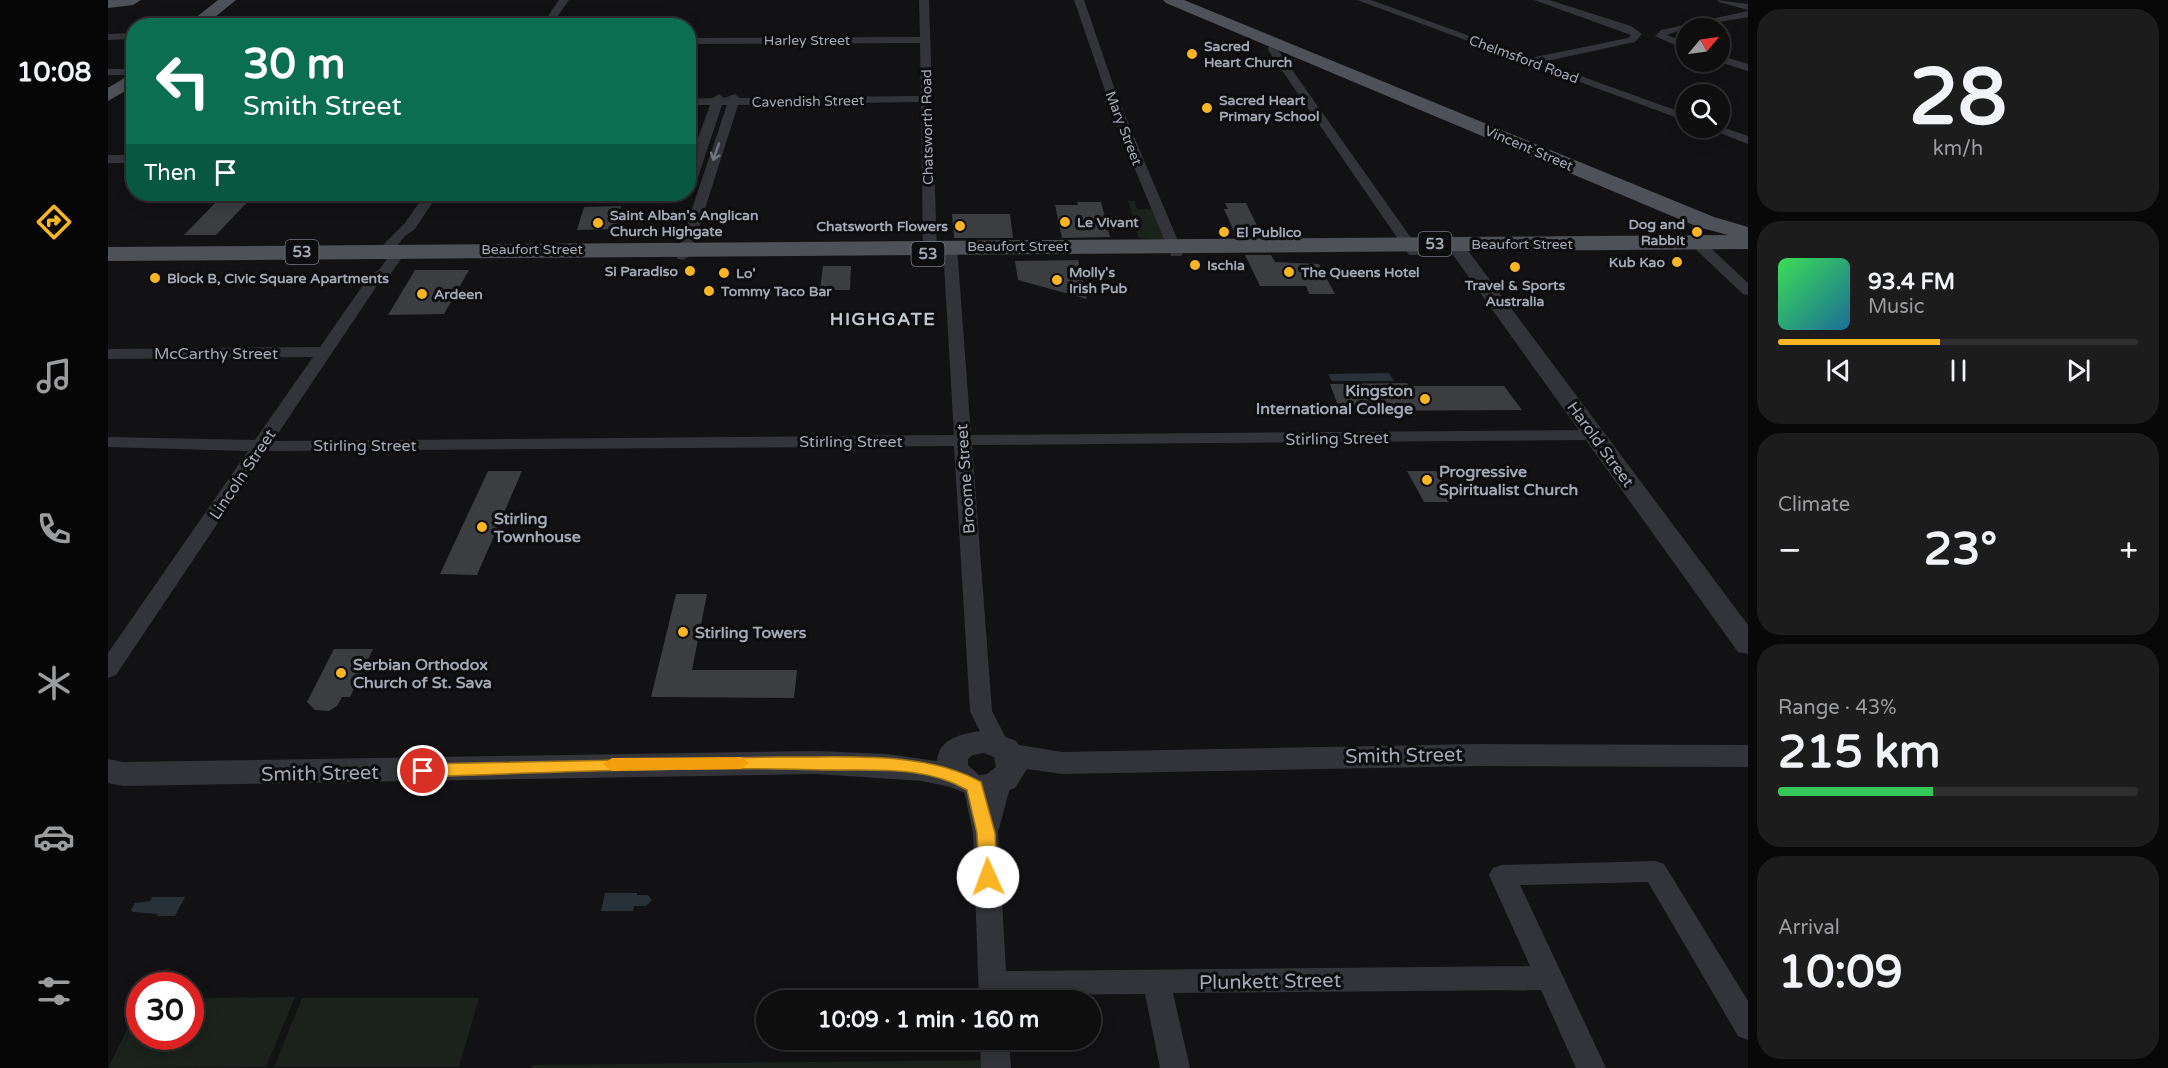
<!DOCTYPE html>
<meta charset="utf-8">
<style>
:root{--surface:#0e0e0f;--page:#1c1c1d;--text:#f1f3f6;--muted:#9b9c9e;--line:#2e2e2f;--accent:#fab524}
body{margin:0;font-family:"Varela Round",sans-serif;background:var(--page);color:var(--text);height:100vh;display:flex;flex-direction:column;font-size:22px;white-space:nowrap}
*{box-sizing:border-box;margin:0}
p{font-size:20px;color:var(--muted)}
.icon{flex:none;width:33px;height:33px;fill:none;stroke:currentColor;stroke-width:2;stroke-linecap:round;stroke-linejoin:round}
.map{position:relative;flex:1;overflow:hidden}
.details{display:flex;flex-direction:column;gap:9px;padding:9px;background:#080808;width:420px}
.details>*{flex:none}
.hud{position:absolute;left:18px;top:18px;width:570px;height:183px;border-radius:24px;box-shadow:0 3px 15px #0003,0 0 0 2px var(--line);background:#0b6e4f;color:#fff;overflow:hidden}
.needle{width:39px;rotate:61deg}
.controls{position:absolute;left:1568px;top:18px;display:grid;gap:12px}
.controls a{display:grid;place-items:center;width:54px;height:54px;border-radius:50%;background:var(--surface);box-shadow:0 3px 15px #0003,0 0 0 2px var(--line);font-size:30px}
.speed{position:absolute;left:18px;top:972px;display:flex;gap:12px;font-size:30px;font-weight:700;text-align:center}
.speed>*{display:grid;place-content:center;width:78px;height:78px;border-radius:50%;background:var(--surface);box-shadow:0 3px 15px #0003,0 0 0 2px var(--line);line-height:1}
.speed .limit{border:9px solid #d22;background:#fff;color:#111}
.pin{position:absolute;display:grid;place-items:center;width:51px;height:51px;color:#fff;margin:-26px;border:3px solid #fff;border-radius:50%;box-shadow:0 2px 6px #0007}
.me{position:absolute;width:66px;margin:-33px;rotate:358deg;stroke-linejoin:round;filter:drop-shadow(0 0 4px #0008)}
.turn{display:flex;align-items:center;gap:21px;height:126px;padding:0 18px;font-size:27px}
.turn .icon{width:78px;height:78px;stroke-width:2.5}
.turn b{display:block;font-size:42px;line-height:51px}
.then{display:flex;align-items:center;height:57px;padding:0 18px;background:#0003;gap:12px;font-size:22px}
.big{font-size:45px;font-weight:700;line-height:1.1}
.details .tile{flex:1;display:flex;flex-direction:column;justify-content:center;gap:9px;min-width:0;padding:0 21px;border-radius:24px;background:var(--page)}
.details .dial{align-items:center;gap:0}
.dial b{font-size:78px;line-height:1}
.song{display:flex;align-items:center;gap:18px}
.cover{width:72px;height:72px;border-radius:9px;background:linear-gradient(135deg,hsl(130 70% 55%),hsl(200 70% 35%))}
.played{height:6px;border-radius:3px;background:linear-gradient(90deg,var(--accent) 45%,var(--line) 45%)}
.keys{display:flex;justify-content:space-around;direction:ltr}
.heat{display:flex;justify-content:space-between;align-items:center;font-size:33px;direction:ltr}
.charge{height:9px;border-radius:4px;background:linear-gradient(90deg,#34c759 43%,var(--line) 0)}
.trip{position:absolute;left:648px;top:990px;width:345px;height:60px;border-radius:30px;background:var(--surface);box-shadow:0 3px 15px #0003,0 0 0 2px var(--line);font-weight:700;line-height:60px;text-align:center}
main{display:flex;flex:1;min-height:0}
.tab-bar{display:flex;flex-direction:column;width:108px;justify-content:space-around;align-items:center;background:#060606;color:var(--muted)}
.tab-bar .icon{width:42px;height:42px}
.tab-bar .current{color:var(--accent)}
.tab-bar b{font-size:27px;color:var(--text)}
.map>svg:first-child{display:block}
</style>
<main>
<nav class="tab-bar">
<b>10:08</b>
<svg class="icon current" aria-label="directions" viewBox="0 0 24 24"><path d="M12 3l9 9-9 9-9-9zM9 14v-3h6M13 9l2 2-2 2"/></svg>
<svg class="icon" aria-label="music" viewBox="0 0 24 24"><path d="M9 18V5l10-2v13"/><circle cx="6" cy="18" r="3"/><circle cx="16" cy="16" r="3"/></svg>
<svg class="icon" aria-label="phone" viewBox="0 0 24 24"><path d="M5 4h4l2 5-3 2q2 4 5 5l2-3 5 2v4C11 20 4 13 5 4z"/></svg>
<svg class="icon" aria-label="climate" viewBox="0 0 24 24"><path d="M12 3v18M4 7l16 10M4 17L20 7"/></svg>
<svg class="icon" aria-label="car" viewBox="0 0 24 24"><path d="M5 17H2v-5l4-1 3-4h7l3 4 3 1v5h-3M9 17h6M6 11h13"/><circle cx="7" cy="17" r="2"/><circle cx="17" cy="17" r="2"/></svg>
<svg class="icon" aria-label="filters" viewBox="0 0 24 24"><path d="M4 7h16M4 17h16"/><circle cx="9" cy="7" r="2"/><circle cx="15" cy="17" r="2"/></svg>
</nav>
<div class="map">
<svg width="1640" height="1068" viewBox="0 0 1640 1068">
<rect width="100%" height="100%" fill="#121214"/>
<g fill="#1a221b">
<path d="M 1020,201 L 1026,201 L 1029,209 L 1044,209 L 1058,240 L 1031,238 Z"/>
<path d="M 187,997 L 158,1067 L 0,1068 L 31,1005 L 32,1036 L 82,1036 L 83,998 Z"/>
<path d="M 194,998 L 371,998 L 351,1067 L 166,1067 Z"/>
<path d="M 888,1060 L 888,1068 L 423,1068 L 424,1065 Z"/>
</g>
<g fill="#283138">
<path d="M 1281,373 L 1286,381 L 1224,381 L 1220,374 Z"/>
<path d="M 497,893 L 529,893 L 529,895 L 540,895 L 544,900 L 538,906 L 526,906 L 525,911 L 493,911 Z"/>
<path d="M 44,897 L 77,897 L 67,916 L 49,916 L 50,914 L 25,912 L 23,910 L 27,903 L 42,901 Z"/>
</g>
<g fill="#3c3d41">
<path d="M 116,194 L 147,194 L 108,235 L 76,235 Z"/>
<path d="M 969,202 L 993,202 L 1002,237 L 954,238 L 947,205 L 970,205 Z"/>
<path d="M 1117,203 L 1138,203 L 1154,236 L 1128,236 L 1116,209 L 1120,209 Z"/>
<path d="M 513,206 L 507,229 L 469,230 L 476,207 Z"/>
<path d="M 844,214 L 902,214 L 905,238 L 846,238 Z"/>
<path d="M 1137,255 L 1163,255 L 1167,262 L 1211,264 L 1227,294 L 1201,294 L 1198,286 L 1152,286 Z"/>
<path d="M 970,260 L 979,299 L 910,280 L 907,261 Z"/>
<path d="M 715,266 L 743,266 L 742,290 L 712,290 Z"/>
<path d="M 307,270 L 361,270 L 336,314 L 280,315 Z"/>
<path d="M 1299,383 L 1301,386 L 1396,386 L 1414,410 L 1232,411 L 1222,384 Z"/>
<path d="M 380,471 L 414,471 L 369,575 L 332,574 Z"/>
<path d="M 1299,471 L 1328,471 L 1346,502 L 1316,502 Z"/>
<path d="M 568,594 L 599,594 L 584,670 L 689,670 L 686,698 L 543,697 Z"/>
<path d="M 226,649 L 265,649 L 242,697 L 234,697 L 229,706 L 221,711 L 207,710 L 199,702 Z"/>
</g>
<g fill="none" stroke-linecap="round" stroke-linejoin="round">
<g fill="#333439" fill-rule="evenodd">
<path d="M 451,0 L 461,0 L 443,26 L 433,26 Z"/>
<path d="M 811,0 L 821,0 L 829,254 L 827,257 L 817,257 L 815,254 L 813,102 L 630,105 L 582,256 L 575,260 L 570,259 L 568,256 L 619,105 L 614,105 L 586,189 L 580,193 L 580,166 L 602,105 L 580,105 L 580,99 L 605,98 L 611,94 L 616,98 L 627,94 L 632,98 L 813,96 L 812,43 L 580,44 L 580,38 L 812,37 Z"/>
<path d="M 966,0 L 976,0 L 1009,96 L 1075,253 L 1073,256 L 1063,256 L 1010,128 Z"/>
<path d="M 1249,0 L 1263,0 L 1422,58 L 1520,38 L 1523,35 L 1426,0 L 1441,0 L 1523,26 L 1534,34 L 1527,42 L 1434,62 L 1578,114 L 1578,121 Z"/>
<path d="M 1609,0 L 1640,4 L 1640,10 L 1611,2 Z"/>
<path d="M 1640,11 L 1640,17 L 1578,28 L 1559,35 L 1578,43 L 1578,50 L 1547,36 L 1553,30 Z"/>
<path d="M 26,33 L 26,39 L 0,40 L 0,34 Z"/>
<path d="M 1162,41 L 1170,41 L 1170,50 L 1313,252 L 1311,255 L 1301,255 L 1160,50 Z"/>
<path d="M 1611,55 L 1640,64 L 1640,71 L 1611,62 Z"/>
<rect x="0" y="69" width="26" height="6"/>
<path d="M 26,85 L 26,91 L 0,93 L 0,87 Z"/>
<path d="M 1611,126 L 1640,136 L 1640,144 L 1599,128 Z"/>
<rect x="0" y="155" width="26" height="8"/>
<path d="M 317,194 L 330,194 L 307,229 L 297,236 L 283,253 L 273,253 L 273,247 L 297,223 Z"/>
<path d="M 1588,238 L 1593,239 L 1640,283 L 1640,295 L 1635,294 L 1583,245 L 1581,242 Z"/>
<path d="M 842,243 L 849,247 L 863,435 L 1486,430 L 1495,435 L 1486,440 L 864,445 L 884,711 L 901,744 L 897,750 L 889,752 L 881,750 L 862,711 L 846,446 L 158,451 L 8,675 L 0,678 L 0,653 L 140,451 L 0,447 L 0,437 L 147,440 L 205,357 L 0,359 L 0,349 L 212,347 L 262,275 L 271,270 L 281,256 L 286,255 L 293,259 L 281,276 L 272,281 L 165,441 L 846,435 L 835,247 Z"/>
<path d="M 891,775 L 900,778 L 903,784 L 890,832 L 898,971 L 1422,966 L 1381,875 L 1385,868 L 1394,865 L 1547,861 L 1556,864 L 1640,1001 L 1640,1040 L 1630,1036 L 1540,882 L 1412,885 L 1498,1068 L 1468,1068 L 1433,990 L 1065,993 L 1082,1068 L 1052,1068 L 1037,994 L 899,995 L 899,1000 L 871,1000 L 865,833 L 855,786 L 858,780 L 867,777 L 876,780 L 879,785 L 882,778 Z"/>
<path d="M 872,1040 L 901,1040 L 903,1068 L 873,1068 Z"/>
</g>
<g fill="#333439" fill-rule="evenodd">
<path d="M 1346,238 L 1352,240 L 1640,625 L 1640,654 L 1630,652 L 1340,248 L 1337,244 Z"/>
<path d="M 879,730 L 908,741 L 911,745 L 954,752 L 1373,744 L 1640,745 L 1640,767 L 1373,766 L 954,774 L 919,769 L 907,788 L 884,797 L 870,798 L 842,787 L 814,781 L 709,774 L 15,786 L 0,783 L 0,759 L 15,762 L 709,751 L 779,754 L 829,761 C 831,736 859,733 879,730 ZM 876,753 L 886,757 L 888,767 L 879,774 L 871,775 L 860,765 L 860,759 L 865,755 Z"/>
</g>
<g fill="#4f5158" fill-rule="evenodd">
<path d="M 0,0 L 33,0 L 25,5 L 0,8 Z"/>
<path d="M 110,0 L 128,0 L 96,26 L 77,26 Z"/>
<path d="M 1055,0 L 1076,0 L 1606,217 L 1640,227 L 1640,249 L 0,261 L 0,247 L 1620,235 L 1590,227 L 1058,3 Z"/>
<path d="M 26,72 L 26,86 L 0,101 L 0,88 Z"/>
</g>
</g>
<defs><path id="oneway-shaft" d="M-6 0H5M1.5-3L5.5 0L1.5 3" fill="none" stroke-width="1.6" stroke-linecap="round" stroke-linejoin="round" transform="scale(1.5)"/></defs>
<use stroke="#71747d" href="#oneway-shaft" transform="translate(608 152) rotate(109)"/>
<path fill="#fab524" stroke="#a27617" stroke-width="1.5" d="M 672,757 C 735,758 816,750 873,782 L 887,833 L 889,877 L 886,882 L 880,884 L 873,882 L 871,877 L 869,833 L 859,790 C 817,765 763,771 716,770 C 583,766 449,772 315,777 L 307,771 L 315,764 Z"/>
<path fill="#f59e0b" d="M 633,757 L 641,763 L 633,769 L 504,771 L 495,764 L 504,758 Z"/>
<g fill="#fab524" stroke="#0d0d0f" stroke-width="2">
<circle cx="1084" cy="54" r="6"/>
<circle cx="1099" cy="108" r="6"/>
<circle cx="957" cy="222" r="6"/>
<circle cx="490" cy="223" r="6"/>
<circle cx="852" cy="226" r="6"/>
<circle cx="1116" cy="232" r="6"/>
<circle cx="1589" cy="232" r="6"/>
<circle cx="1569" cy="262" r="6"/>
<circle cx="1087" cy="265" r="6"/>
<circle cx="1407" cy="267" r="6"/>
<circle cx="582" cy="271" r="6"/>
<circle cx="1181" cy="272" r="6"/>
<circle cx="616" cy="273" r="6"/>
<circle cx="47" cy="278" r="6"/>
<circle cx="949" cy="280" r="6"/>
<circle cx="601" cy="291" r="6"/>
<circle cx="314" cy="294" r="6"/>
<circle cx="1317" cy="399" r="6"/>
<circle cx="1319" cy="480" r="6"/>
<circle cx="374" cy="527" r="6"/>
<circle cx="575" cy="632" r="6"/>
<circle cx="233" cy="673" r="6"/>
</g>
<g text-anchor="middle" stroke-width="6" stroke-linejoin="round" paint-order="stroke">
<g font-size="14" fill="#a3a8b5" stroke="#0d0d0f">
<text x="699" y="45">Harley Street</text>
<text transform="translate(1416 59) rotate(20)" y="5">Chelmsford Road</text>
<text transform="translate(700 101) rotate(-1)" y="5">Cavendish Street</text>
<text transform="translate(819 127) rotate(-91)" y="5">Chatsworth Road</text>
<text transform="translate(1016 128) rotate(69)" y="5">Mary Street</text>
<text transform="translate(1421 148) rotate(23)" y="5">Vincent Street</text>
<text x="1414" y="249">Beaufort Street</text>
<text x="910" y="251">Beaufort Street</text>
<text x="424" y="254">Beaufort Street</text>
</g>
<g font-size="14" font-weight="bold" fill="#a3a8b5" stroke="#0d0d0f" text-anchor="start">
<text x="1096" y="51">Sacred<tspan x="1096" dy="16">Heart Church</tspan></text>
<text x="1111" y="105">Sacred Heart<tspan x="1111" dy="16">Primary School</tspan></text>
<text x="502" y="220">Saint Alban's Anglican<tspan x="502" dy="16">Church Highgate</tspan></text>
<text x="969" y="227">Le Vivant</text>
<text x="1577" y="229" text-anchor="end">Dog and<tspan x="1577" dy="16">Rabbit</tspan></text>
<text x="840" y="231" text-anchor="end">Chatsworth Flowers</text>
<text x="1128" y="237">El Publico</text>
<text x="1557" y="267" text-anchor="end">Kub Kao</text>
<text x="1099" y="270">Ischia</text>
<text x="570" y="276" text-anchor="end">Si Paradiso</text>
<text x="961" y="277">Molly's<tspan x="961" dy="16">Irish Pub</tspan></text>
<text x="1193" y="277">The Queens Hotel</text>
<text x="628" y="278">Lo'</text>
<text x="59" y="283">Block B, Civic Square Apartments</text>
<text x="1407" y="290" text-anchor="middle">Travel &amp; Sports<tspan x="1407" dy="16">Australia</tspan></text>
<text x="613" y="296">Tommy Taco Bar</text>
<text x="326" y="299">Ardeen</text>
</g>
<g fill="#0d0d0f" stroke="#767a83" stroke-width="1.5">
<rect x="1310.5" y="232" width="33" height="24" rx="4.5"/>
<rect x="177.5" y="240" width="33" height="24" rx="4.5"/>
<rect x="803.5" y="242" width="33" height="24" rx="4.5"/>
</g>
<g font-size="15" font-weight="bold" fill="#a3a8b5">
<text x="1327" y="249">53</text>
<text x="194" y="257">53</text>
<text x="820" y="259">53</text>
</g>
<g font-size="16" fill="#a3a8b5" stroke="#0d0d0f">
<text x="108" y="359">McCarthy Street</text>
<text transform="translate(1229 438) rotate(-1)" y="6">Stirling Street</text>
<text x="743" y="447">Stirling Street</text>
<text transform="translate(1493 444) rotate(54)" y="6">Harold Street</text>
<text x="257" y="451">Stirling Street</text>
<text transform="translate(134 474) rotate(-56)" y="6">Lincoln Street</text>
<text transform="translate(857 479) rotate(-94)" y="6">Broome Street</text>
</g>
<g font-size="16" font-weight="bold" fill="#a3a8b5" stroke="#0d0d0f" text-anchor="start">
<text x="1305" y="396" text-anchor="end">Kingston<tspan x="1305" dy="18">International College</tspan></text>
<text x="1331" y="477">Progressive<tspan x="1331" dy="18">Spiritualist Church</tspan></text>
<text x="386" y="524">Stirling<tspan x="386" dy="18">Townhouse</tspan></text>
<text x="587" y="638">Stirling Towers</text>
<text x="245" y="670">Serbian Orthodox<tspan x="245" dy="18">Church of St. Sava</tspan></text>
</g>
<g font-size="18" font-weight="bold" letter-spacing="1.5" fill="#c4c8d1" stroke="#0d0d0f">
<text x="775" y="325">HIGHGATE</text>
</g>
<g font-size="20" fill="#a3a8b5" stroke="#0d0d0f">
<text transform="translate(1296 755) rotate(-1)" y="7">Smith Street</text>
<text transform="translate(212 773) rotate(-1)" y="7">Smith Street</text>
<text transform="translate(1162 981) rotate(-1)" y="7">Plunkett Street</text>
</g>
</g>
</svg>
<div class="controls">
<a><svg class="needle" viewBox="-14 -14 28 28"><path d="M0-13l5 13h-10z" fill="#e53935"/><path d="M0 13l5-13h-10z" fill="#9b9c9e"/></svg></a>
<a><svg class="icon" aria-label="search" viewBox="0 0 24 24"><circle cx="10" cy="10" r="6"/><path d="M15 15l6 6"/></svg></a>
</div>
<div class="speed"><div class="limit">30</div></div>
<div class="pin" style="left:315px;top:771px;background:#d93025"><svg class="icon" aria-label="arrive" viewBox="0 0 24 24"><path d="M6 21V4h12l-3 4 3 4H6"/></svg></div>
<svg class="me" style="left:880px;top:877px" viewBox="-20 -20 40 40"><circle r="19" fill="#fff"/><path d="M0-13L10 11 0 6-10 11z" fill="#fab524"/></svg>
<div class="trip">10:09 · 1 min · 160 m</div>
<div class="hud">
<div class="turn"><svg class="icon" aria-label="left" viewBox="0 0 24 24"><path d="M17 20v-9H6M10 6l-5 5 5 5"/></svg><div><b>30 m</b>Smith Street</div></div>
<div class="then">Then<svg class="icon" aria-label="arrive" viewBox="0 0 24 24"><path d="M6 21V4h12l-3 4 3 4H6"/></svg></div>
</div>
</div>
<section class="details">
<div class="tile dial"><b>28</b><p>km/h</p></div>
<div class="tile">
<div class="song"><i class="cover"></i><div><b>93.4 FM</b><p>Music</p></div></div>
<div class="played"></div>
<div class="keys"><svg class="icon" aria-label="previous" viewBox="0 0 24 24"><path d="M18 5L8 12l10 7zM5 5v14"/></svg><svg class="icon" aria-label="pause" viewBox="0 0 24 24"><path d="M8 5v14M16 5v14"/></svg><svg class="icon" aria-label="next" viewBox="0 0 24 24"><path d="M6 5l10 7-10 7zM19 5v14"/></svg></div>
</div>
<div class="tile"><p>Climate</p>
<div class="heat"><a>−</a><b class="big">23°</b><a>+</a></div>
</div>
<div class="tile"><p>Range · 43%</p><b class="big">215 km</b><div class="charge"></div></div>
<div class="tile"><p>Arrival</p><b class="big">10:09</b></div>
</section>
</main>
